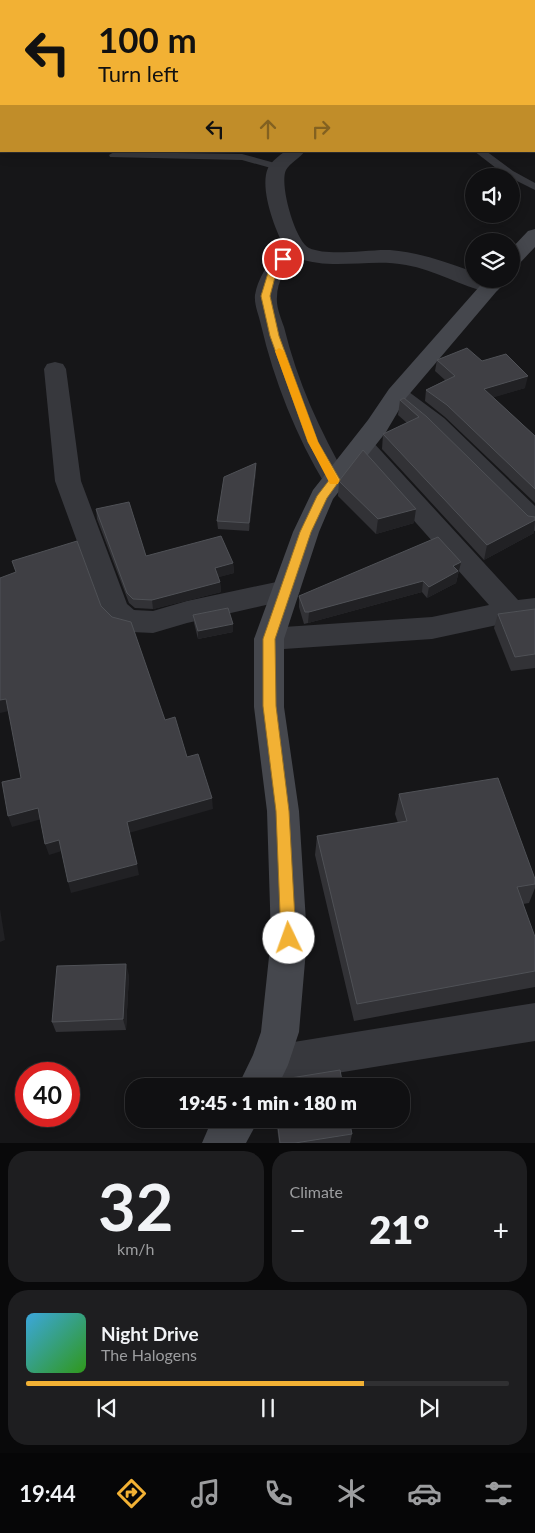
<!DOCTYPE html>
<meta charset="utf-8">
<style>
:root{--surface:#101012;--page:#1e1e20;--text:#f1f3f6;--muted:#9c9d9f;--line:#303032;--accent:#f2b134}
body{margin:0;font-family:Lato,sans-serif;background:var(--page);color:var(--text);height:100vh;display:flex;flex-direction:column;font-size:19px;white-space:nowrap}
*{box-sizing:border-box;margin:0}
p{font-size:16px;color:var(--muted)}
.icon{flex:none;width:28px;height:28px;fill:none;stroke:currentColor;stroke-width:2;stroke-linecap:round;stroke-linejoin:round}
.map{position:relative;height:1143px;overflow:hidden}
.panel{display:flex;flex-direction:column;gap:8px;padding:8px;background:#09090a;flex:1}
.panel>*{flex:none}
.guide{position:absolute;left:0px;top:0px;width:535px;height:152px;box-shadow:0 2px 12px #0003,0 0 0 1px var(--line);background:#f2b134;color:#111;overflow:hidden}
.buttons{position:absolute;left:465px;top:168px;display:grid;gap:10px}
.buttons a{display:grid;place-items:center;width:55px;height:55px;border-radius:50%;background:var(--surface);box-shadow:0 2px 12px #0003,0 0 0 1px var(--line);font-size:25px}
.speed{position:absolute;left:15px;top:1062px;display:flex;gap:10px;font-size:25px;font-weight:700;text-align:center}
.speed>*{display:grid;place-content:center;width:65px;height:65px;border-radius:50%;background:var(--surface);box-shadow:0 2px 12px #0003,0 0 0 1px var(--line);line-height:1}
.speed .limit{border:8px solid #d22;background:#fff;color:#111}
.pin{position:absolute;display:grid;place-items:center;width:42px;height:42px;color:#fff;margin:-21px;border:2px solid #fff;border-radius:50%;box-shadow:0 1px 5px #0007}
.me{position:absolute;width:55px;margin:-28px;rotate:357deg;stroke-linejoin:round;filter:drop-shadow(0 0 4px #0008)}
.turn{display:flex;align-items:center;gap:18px;height:105px;padding:0 15px;font-size:22px}
.turn .icon{width:65px;height:65px;stroke-width:2.5}
.turn b{display:block;font-size:35px;line-height:42px}
.lanes{display:flex;align-items:center;height:48px;padding:0 15px;background:#0003;justify-content:center;gap:25px;direction:ltr}
.lanes .off{opacity:.35}
.big{font-size:38px;font-weight:800;line-height:1.1}
.panel .widget{flex:1;display:flex;flex-direction:column;justify-content:center;gap:8px;min-width:0;padding:0 18px;border-radius:20px;background:var(--page)}
.panel .dial{align-items:center;gap:0}
.dial b{font-size:65px;line-height:1}
.song{display:flex;align-items:center;gap:15px}
.cover{width:60px;height:60px;border-radius:8px;background:linear-gradient(135deg,hsl(200 70% 55%),hsl(110 70% 35%))}
.played{height:5px;border-radius:2px;background:linear-gradient(90deg,var(--accent) 70%,var(--line) 70%)}
.keys{display:flex;justify-content:space-around;direction:ltr}
.heat{display:flex;justify-content:space-between;align-items:center;font-size:28px;direction:ltr}
.panel .tiles{flex:1;display:grid;gap:8px;grid-template-columns:1fr 1fr}
.widget:last-child{grid-column:span 2}
.trip{position:absolute;left:125px;top:1078px;width:285px;height:50px;border-radius:20px;background:var(--surface);box-shadow:0 2px 12px #0003,0 0 0 1px var(--line);font-weight:800;line-height:50px;text-align:center}
.tab-bar{display:flex;height:80px;justify-content:space-around;align-items:center;background:#060607;color:var(--muted)}
.tab-bar .icon{width:35px;height:35px}
.tab-bar .on{color:var(--accent)}
.tab-bar b{font-size:22px;color:var(--text)}
.map>svg:first-child{display:block}
</style>
<div class="map">
<svg width="535" height="1143" viewBox="0 0 535 1143">
<rect width="100%" height="100%" fill="#161618"/>
<g fill="none" stroke-linecap="round" stroke-linejoin="round">
<g fill="#37383d" fill-rule="evenodd">
<rect x="534" y="53" width="1" height="6"/>
<rect x="534" y="120" width="1" height="6"/>
<path d="M 474,151 L 486,151 L 513,171 L 535,183 L 535,190 L 511,178 L 511,176 L 505,175 Z"/>
<path d="M 114,152 L 242,154 L 282,165 L 283,167 L 278,170 L 242,160 L 110,157 L 109,155 Z"/>
</g>
<g fill="#37383d" fill-rule="evenodd">
<rect x="0" y="23" width="1" height="10"/>
<path d="M 285,151 L 305,151 C 300,158 290,163 286,170 C 279,184 295,241 309,248 C 330,257 367,249 390,250 C 417,252 443,261 468,270 L 474,273 L 474,279 C 484,279 494,278 501,287 L 497,291 L 490,293 C 461,286 435,270 406,265 C 370,258 332,271 298,258 C 286,268 277,281 277,297 C 276,307 281,318 284,327 C 297,381 320,431 348,480 L 344,486 L 335,489 L 326,486 C 296,436 274,381 261,325 C 259,315 254,305 255,295 C 258,276 271,259 285,248 C 275,230 259,188 268,168 C 272,161 279,156 285,151 Z"/>
<path d="M 55,362 L 63,364 L 66,369 L 81,481 L 127,604 L 134,610 L 153,611 L 187,601 L 286,580 L 296,584 L 300,591 L 296,598 L 187,623 L 153,633 L 132,632 L 115,627 L 105,618 L 55,481 L 44,369 L 47,364 Z"/>
<path d="M 401,389 L 409,392 L 444,418 L 535,506 L 535,531 L 526,529 L 426,430 L 393,402 L 389,397 L 393,392 Z"/>
<path d="M 362,438 L 371,440 L 518,600 L 535,598 L 535,620 L 511,622 L 432,639 L 269,650 L 259,647 L 254,639 L 259,631 L 269,628 L 432,617 L 489,605 L 353,452 L 350,446 L 353,440 Z"/>
<path d="M 535,1003 L 535,1041 L 269,1084 L 255,1079 L 250,1065 L 255,1051 L 269,1046 Z"/>
</g>
<g fill="#45474d" fill-rule="evenodd">
<path d="M 535,229 L 535,247 L 518,265 L 511,267 L 511,249 L 528,231 Z"/>
<path d="M 486,279 L 507,279 L 406,398 L 386,432 L 333,499 L 319,532 L 284,639 L 284,707 L 299,811 L 307,938 L 299,1032 L 288,1065 L 278,1086 L 238,1086 L 253,1055 L 261,1032 L 271,938 L 267,811 L 254,707 L 254,639 L 293,532 L 313,490 L 368,420 L 389,389 Z"/>
<path d="M 215,1119 L 259,1119 L 246,1143 L 202,1143 L 208,1129 Z"/>
</g>
</g>
<g fill="#323236">
<path d="M 437,360 L 482,361 L 525,388 L 493,397 L 535,436 L 535,503 L 445,417 L 425,401 L 426,390 L 445,380 L 435,371 Z"/>
<path d="M 404,398 L 528,516 L 534,533 L 484,560 L 382,449 L 383,434 L 407,423 L 398,415 L 400,400 Z"/>
<path d="M 256,471 L 249,531 L 218,529 L 217,521 Z"/>
<path d="M 339,481 L 414,523 L 376,534 L 338,496 Z"/>
<path d="M 96,509 L 146,556 L 233,563 L 234,573 L 218,577 L 220,582 L 221,592 L 153,609 L 135,608 L 129,603 L 97,519 Z"/>
<path d="M 461,562 L 456,583 L 427,598 L 422,592 L 308,623 L 304,624 L 299,607 L 299,596 Z"/>
<path d="M 535,609 L 535,668 L 511,671 L 494,628 L 498,614 Z"/>
<path d="M 193,615 L 233,632 L 198,639 L 194,623 Z"/>
<path d="M 399,794 L 535,879 L 535,888 L 529,903 L 523,904 L 535,937 L 535,987 L 354,1021 L 315,855 L 317,836 L 398,823 L 395,814 Z"/>
<path d="M 129,975 L 126,1030 L 56,1032 L 52,1022 Z"/>
<path d="M 276,1119 L 349,1119 L 352,1134 L 350,1143 L 279,1143 Z"/>
</g>
<g fill="#212124">
<path d="M 528,376 L 525,388 L 482,401 L 484,389 Z"/>
<path d="M 256,463 L 256,471 L 249,531 L 249,523 Z"/>
<path d="M 416,509 L 414,523 L 376,534 L 378,519 Z"/>
<path d="M 535,520 L 534,533 L 484,560 L 487,545 Z"/>
<path d="M 461,562 L 456,583 L 427,598 L 429,587 L 453,566 Z"/>
<path d="M 233,563 L 234,573 L 216,578 L 215,568 Z"/>
<path d="M 423,581 L 422,592 L 308,623 L 309,612 Z"/>
<path d="M 220,582 L 221,592 L 153,609 L 152,600 Z"/>
<path d="M 233,624 L 233,632 L 198,639 L 198,631 Z"/>
<path d="M 6,699 L 9,711 L 0,713 L 0,700 Z"/>
<path d="M 212,798 L 213,809 L 129,833 L 127,822 Z"/>
<path d="M 38,808 L 42,819 L 12,827 L 8,816 Z"/>
<path d="M 59,840 L 62,851 L 49,855 L 45,844 Z"/>
<path d="M 137,864 L 139,875 L 71,893 L 68,882 Z"/>
<path d="M 0,909 L 5,940 L 0,942 Z"/>
<path d="M 126,964 L 129,975 L 126,1030 L 123,1019 Z"/>
</g>
<g fill="#3f3f44" stroke="#4f5156">
<path d="M 467,348 L 482,361 L 506,354 L 528,376 L 484,389 L 535,436 L 535,489 L 447,405 L 426,390 L 455,376 L 437,360 Z"/>
<path d="M 404,398 L 427,417 L 528,516 L 535,517 L 535,520 L 487,545 L 383,434 L 419,417 L 400,400 Z"/>
<path d="M 363,450 L 416,509 L 378,519 L 339,481 Z"/>
<path d="M 256,463 L 249,523 L 217,521 L 224,477 Z"/>
<path d="M 129,502 L 146,556 L 221,536 L 233,563 L 215,568 L 220,582 L 152,600 L 133,599 L 127,593 L 96,509 Z"/>
<path d="M 438,537 L 461,562 L 453,566 L 458,571 L 429,587 L 423,581 L 309,612 L 305,612 L 299,596 Z"/>
<path d="M 77,541 L 101,606 L 112,617 L 131,622 L 165,720 L 175,717 L 187,757 L 198,754 L 212,798 L 127,822 L 137,864 L 68,882 L 59,840 L 45,844 L 38,808 L 8,816 L 2,782 L 21,778 L 6,699 L 0,700 L 0,578 L 16,572 L 12,561 Z"/>
<path d="M 228,608 L 233,624 L 198,631 L 193,615 Z"/>
<path d="M 535,609 L 535,654 L 515,657 L 498,614 Z"/>
<path d="M 498,778 L 535,879 L 535,884 L 517,887 L 535,937 L 535,971 L 357,1004 L 317,836 L 407,821 L 399,794 Z"/>
<path d="M 126,964 L 123,1019 L 52,1022 L 57,966 Z"/>
<path d="M 340,1070 L 343,1086 L 273,1086 L 272,1081 Z"/>
<path d="M 277,1119 L 349,1119 L 352,1134 L 295,1143 L 280,1143 Z"/>
</g>
<path fill="#f2b134" stroke="#9d7322" d="M 280,257 L 287,259 L 276,273 L 270,296 L 279,336 L 318,442 L 340,480 L 327,498 L 311,532 L 275,639 L 276,706 L 289,811 L 296,938 L 294,944 L 289,946 L 284,944 L 281,938 L 276,811 L 263,706 L 263,639 L 300,532 L 317,496 L 330,479 L 308,442 L 270,336 L 261,296 L 268,273 Z"/>
<path fill="#f59e0b" d="M 279,348 L 284,351 L 318,442 L 339,481 L 338,484 L 330,484 L 308,442 L 275,351 Z"/>
</svg>
<div class="buttons">
<a><svg class="icon" aria-label="sound" viewBox="0 0 24 24"><path d="M4 9h4l5-4v14l-5-4H4zM17 9q2 3 0 6"/></svg></a>
<a><svg class="icon" aria-label="layers" viewBox="0 0 24 24"><path d="M12 4l9 5-9 5-9-5zM3 14l9 5 9-5"/></svg></a>
</div>
<div class="speed"><div class="limit">40</div></div>
<div class="pin" style="left:283px;top:259px;background:#d93025"><svg class="icon" aria-label="arrive" viewBox="0 0 24 24"><path d="M6 21V4h12l-3 4 3 4H6"/></svg></div>
<svg class="me" style="left:289px;top:938px" viewBox="-20 -20 40 40"><circle r="19" fill="#fff"/><path d="M0-13L10 11 0 6-10 11z" fill="#f2b134"/></svg>
<div class="trip">19:45 · 1 min · 180 m</div>
<div class="guide">
<div class="turn"><svg class="icon" aria-label="left" viewBox="0 0 24 24"><path d="M17 20v-9H6M10 6l-5 5 5 5"/></svg><div><b>100 m</b>Turn left</div></div>
<div class="lanes"><svg class="icon" aria-label="left" viewBox="0 0 24 24"><path d="M17 20v-9H6M10 6l-5 5 5 5"/></svg><svg class="icon off" aria-label="ahead" viewBox="0 0 24 24"><path d="M12 20V5M6 11l6-6 6 6"/></svg><svg class="icon off" aria-label="right" viewBox="0 0 24 24"><path d="M7 20v-9h11M14 6l5 5-5 5"/></svg></div>
</div>
</div>
<section class="panel">
<div class="tiles">
<div class="widget dial"><b>32</b><p>km/h</p></div>
<div class="widget"><p>Climate</p>
<div class="heat"><a>−</a><b class="big">21°</b><a>+</a></div>
</div>
<div class="widget">
<div class="song"><i class="cover"></i><div><b>Night Drive</b><p>The Halogens</p></div></div>
<div class="played"></div>
<div class="keys"><svg class="icon" aria-label="previous" viewBox="0 0 24 24"><path d="M18 5L8 12l10 7zM5 5v14"/></svg><svg class="icon" aria-label="pause" viewBox="0 0 24 24"><path d="M8 5v14M16 5v14"/></svg><svg class="icon" aria-label="next" viewBox="0 0 24 24"><path d="M6 5l10 7-10 7zM19 5v14"/></svg></div>
</div>
</div>
</section>
<nav class="tab-bar">
<b>19:44</b>
<svg class="icon on" aria-label="directions" viewBox="0 0 24 24"><path d="M12 3l9 9-9 9-9-9zM9 14v-3h6M13 9l2 2-2 2"/></svg>
<svg class="icon" aria-label="music" viewBox="0 0 24 24"><path d="M9 18V5l10-2v13"/><circle cx="6" cy="18" r="3"/><circle cx="16" cy="16" r="3"/></svg>
<svg class="icon" aria-label="phone" viewBox="0 0 24 24"><path d="M5 4h4l2 5-3 2q2 4 5 5l2-3 5 2v4C11 20 4 13 5 4z"/></svg>
<svg class="icon" aria-label="climate" viewBox="0 0 24 24"><path d="M12 3v18M4 7l16 10M4 17L20 7"/></svg>
<svg class="icon" aria-label="car" viewBox="0 0 24 24"><path d="M5 17H2v-5l4-1 3-4h7l3 4 3 1v5h-3M9 17h6M6 11h13"/><circle cx="7" cy="17" r="2"/><circle cx="17" cy="17" r="2"/></svg>
<svg class="icon" aria-label="filters" viewBox="0 0 24 24"><path d="M4 7h16M4 17h16"/><circle cx="9" cy="7" r="2"/><circle cx="15" cy="17" r="2"/></svg>
</nav>
